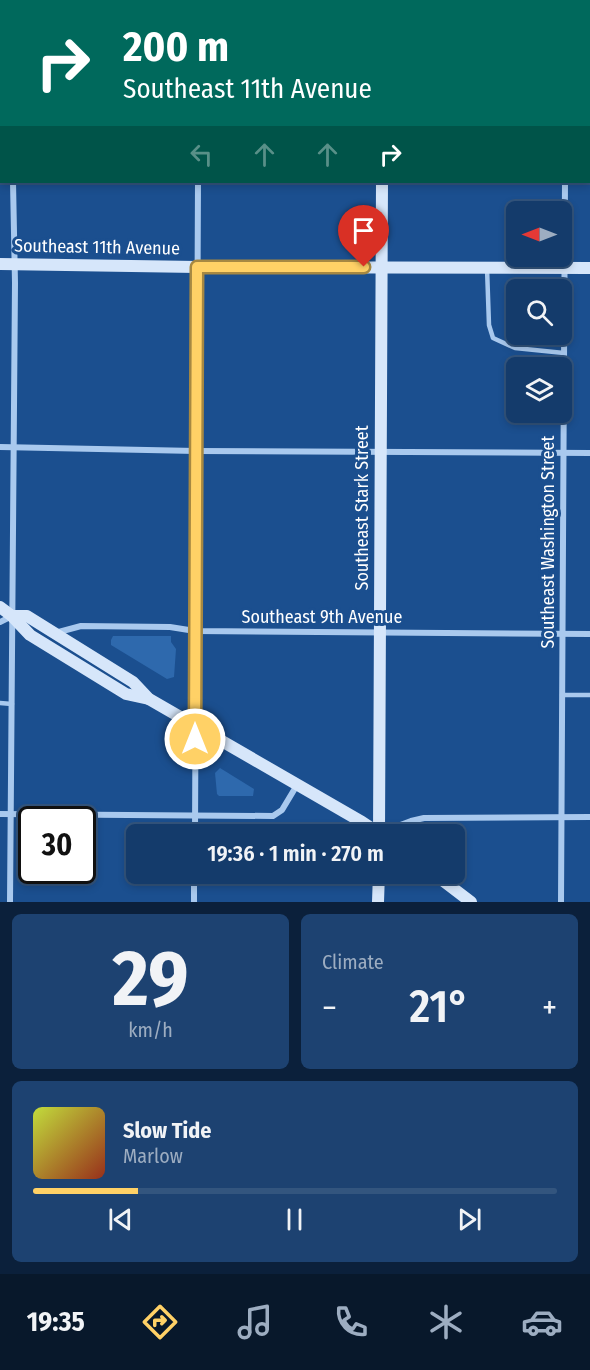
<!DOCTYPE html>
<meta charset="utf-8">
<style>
:root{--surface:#143b6b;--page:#1d4271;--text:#f1f3f6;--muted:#9dadc1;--line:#33557e;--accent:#ffd166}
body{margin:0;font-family:"Fira Sans Condensed",sans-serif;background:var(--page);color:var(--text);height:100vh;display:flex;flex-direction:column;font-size:22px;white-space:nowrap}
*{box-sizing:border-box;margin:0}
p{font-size:20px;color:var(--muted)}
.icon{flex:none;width:33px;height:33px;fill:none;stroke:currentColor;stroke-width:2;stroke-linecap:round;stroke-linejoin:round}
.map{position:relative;height:902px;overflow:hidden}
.panel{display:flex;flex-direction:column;gap:12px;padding:12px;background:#0b203b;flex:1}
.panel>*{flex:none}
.top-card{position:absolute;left:0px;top:0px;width:591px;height:183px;box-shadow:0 3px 9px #0003,0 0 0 2px var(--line);background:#00695c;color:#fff;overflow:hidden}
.needle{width:39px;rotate:270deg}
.fabs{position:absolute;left:506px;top:201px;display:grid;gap:12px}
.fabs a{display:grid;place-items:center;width:66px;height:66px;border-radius:9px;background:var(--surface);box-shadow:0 3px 9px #0003,0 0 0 2px var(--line);font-size:30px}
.speed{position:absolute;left:18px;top:806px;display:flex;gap:12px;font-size:30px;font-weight:700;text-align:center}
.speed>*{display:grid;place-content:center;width:78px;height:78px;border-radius:50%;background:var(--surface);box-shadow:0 3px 9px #0003,0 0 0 2px var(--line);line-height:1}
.speed .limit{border:3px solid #111;border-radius:9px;background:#fff;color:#111}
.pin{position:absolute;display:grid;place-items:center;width:51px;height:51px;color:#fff;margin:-62px -26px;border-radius:50% 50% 50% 0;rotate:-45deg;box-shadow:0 0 6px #0007}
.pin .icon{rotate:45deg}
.me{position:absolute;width:66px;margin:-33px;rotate:0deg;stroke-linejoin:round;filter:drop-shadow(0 0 4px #0008)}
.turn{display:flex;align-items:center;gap:21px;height:126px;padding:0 24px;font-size:27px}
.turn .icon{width:78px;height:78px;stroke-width:2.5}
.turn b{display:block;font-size:42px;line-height:51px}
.lanes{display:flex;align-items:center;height:57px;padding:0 24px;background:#0003;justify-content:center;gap:30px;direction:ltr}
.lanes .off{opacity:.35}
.big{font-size:45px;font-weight:600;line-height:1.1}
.panel .tile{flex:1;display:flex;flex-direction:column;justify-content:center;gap:9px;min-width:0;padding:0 21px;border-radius:9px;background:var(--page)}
.panel .dial{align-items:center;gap:0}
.dial b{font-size:78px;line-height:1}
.song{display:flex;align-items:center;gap:18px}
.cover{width:72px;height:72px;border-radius:9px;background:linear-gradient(135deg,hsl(70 70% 55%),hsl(10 70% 35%))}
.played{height:6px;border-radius:3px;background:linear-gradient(90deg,var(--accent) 20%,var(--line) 20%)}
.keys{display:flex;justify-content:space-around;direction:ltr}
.heat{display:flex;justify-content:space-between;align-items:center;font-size:33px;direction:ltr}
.panel .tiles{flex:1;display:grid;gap:12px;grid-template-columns:1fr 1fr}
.tile:last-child{grid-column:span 2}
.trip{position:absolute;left:126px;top:824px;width:339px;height:60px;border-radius:9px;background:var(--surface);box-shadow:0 3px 9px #0003,0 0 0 2px var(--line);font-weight:600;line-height:60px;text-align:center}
.tab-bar{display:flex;height:96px;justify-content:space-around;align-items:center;background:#08182b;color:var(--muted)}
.tab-bar .icon{width:42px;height:42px}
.tab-bar .selected{color:var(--accent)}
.tab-bar b{font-size:27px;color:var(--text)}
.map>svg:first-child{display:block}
</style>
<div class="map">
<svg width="590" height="902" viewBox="0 0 590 902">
<rect width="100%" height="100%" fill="#1b4f8f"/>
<g fill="#2e69ad">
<path d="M 401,0 L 590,0 L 590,64 L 590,2 Z"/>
<path d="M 113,636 L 171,636 L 171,642 L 176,649 L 174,677 L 167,679 L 111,645 L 111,640 Z"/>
<path d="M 220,768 L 254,789 L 253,796 L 219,796 L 217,794 L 215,773 Z"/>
</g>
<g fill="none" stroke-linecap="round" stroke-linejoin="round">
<g stroke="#a9c9ee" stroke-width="4.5">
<path d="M 487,268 L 489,325 L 493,338 L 515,348 L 564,353"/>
<path d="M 562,695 L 590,695"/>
<path d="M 0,703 L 12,704"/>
</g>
<g stroke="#a9c9ee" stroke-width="6">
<path d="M 198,0 L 198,2"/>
<path d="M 14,2 L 14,0"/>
<path d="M 0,447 L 196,451 L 590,453"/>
<path d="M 0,622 L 12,616"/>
<path d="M 55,633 L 81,626 L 170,627 L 195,631 L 590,634"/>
<path d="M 0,814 L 273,816 L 282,810 L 297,785"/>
<path d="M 379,833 L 411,821 L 424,818 L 590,817"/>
<path d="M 195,834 L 198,182"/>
<path d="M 10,902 L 15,283 L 13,182"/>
<path d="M 194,902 L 194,873"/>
<path d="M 561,902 L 565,182"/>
</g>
<g stroke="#d6e6fa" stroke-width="12">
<path d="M 382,0 L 382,2"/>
<path d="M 0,82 L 2,82"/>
<path d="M 0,264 L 197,267 L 590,268"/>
<path d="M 0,607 L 12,616 L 30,635 L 126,694 L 149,699"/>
<path d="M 12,616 L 27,616 L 133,682 L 149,699 L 362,822 L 380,834"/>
<path d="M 379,834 L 382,182"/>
<path d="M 433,873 L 471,902"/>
<path d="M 378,902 L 379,873"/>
</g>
</g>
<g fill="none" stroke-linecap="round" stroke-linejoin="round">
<g stroke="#a68842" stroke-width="15">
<path id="route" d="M 195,739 L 197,267 L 364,267"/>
</g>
<use href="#route" stroke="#ffd166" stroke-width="10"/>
</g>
<g text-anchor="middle" stroke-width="6" stroke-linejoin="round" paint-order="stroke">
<g font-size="18" fill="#fff" stroke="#1b4f8f">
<text transform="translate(97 247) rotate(1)" y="6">Southeast 11th Avenue</text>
<text transform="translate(362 508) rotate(-90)" y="6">Southeast Stark Street</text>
<text transform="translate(548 542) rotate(-90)" y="6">Southeast Washington Street</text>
<text x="322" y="623">Southeast 9th Avenue</text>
</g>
</g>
</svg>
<div class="fabs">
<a><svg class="needle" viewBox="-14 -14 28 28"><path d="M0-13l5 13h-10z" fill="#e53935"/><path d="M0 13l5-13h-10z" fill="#9dadc1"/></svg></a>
<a><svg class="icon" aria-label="search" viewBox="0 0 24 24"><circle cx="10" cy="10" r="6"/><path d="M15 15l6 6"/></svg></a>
<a><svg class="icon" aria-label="layers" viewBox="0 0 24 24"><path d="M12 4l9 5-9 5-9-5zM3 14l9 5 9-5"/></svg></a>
</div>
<div class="speed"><div class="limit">30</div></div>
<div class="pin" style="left:364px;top:267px;background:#d93025"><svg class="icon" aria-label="arrive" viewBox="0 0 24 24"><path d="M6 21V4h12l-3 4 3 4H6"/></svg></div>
<svg class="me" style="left:195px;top:739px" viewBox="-20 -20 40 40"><circle r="17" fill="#ffd166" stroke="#fff" stroke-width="3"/><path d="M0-11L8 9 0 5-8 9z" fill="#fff"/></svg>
<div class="trip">19:36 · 1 min · 270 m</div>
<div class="top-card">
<div class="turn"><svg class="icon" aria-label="right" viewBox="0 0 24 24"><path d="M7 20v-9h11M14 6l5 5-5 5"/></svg><div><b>200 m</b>Southeast 11th Avenue</div></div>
<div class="lanes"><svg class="icon off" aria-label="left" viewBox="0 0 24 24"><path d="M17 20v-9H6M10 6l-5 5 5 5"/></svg><svg class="icon off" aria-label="ahead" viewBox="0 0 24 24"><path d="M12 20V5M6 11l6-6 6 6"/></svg><svg class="icon off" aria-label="ahead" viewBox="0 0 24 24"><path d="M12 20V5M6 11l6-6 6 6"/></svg><svg class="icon" aria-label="right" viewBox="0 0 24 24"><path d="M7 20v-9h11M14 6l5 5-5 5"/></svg></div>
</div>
</div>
<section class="panel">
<div class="tiles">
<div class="tile dial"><b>29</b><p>km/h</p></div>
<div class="tile"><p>Climate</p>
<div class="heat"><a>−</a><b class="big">21°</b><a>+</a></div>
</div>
<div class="tile">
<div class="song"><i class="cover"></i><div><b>Slow Tide</b><p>Marlow</p></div></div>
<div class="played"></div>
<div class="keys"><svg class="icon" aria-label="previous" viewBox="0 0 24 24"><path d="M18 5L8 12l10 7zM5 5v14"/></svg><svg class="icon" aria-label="pause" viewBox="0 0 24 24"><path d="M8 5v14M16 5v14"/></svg><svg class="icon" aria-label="next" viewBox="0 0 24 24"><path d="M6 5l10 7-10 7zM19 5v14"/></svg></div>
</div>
</div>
</section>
<nav class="tab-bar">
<b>19:35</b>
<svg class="icon selected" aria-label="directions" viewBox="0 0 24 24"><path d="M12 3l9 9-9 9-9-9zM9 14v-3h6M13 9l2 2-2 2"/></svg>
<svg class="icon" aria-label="music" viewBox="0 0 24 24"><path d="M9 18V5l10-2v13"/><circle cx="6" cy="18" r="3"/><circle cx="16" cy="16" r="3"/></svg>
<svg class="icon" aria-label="phone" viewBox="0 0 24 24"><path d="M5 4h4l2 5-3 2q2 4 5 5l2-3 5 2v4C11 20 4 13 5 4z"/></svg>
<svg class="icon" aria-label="climate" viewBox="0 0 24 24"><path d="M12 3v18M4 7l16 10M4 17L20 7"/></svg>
<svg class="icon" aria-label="car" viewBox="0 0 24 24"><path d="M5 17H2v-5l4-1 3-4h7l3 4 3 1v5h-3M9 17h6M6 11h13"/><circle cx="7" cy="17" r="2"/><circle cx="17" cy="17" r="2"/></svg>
</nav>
